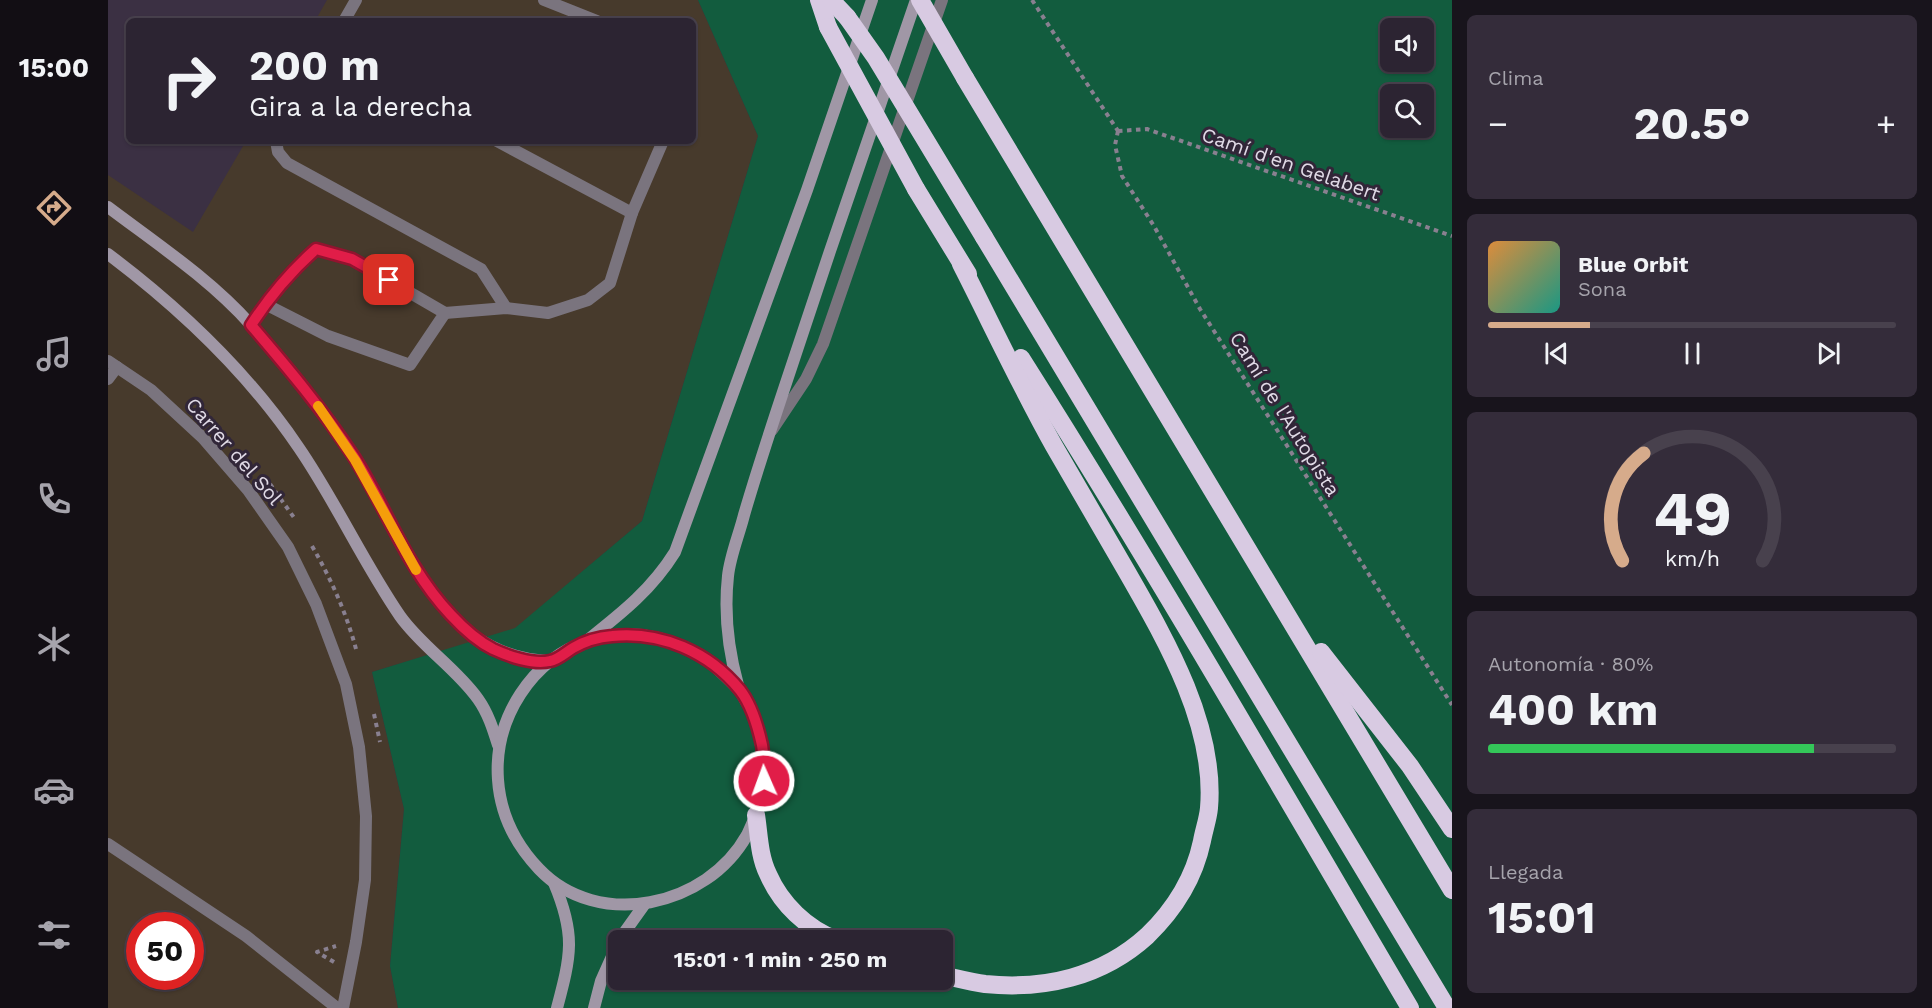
<!DOCTYPE html>
<html lang="es">
<meta charset="utf-8">
<style>
:root{--surface:#2c2432;--page:#342c3a;--text:#f1f3f6;--muted:#a6a4ac;--line:#48414d;--accent:#d6ab8b}
body{margin:0;font-family:"Work Sans",sans-serif;background:var(--page);color:var(--text);height:100vh;display:flex;flex-direction:column;font-size:22px;white-space:nowrap}
*{box-sizing:border-box;margin:0}
p{font-size:20px;color:var(--muted)}
.icon{flex:none;width:33px;height:33px;fill:none;stroke:currentColor;stroke-width:2;stroke-linecap:round;stroke-linejoin:round}
.map{position:relative;flex:1;overflow:hidden}
.side{display:flex;flex-direction:column;gap:15px;padding:15px;background:#18141c;width:480px}
.side>*{flex:none}
.top-card{position:absolute;left:18px;top:18px;width:570px;height:126px;border-radius:9px;box-shadow:0 2px 4px #0004,0 0 0 2px var(--line);background:#2c2432;color:var(--text);overflow:hidden}
.fabs{position:absolute;left:1272px;top:18px;display:grid;gap:12px}
.fabs a{display:grid;place-items:center;width:54px;height:54px;border-radius:9px;background:var(--surface);box-shadow:0 2px 4px #0004,0 0 0 2px var(--line);font-size:30px}
.speed{position:absolute;left:18px;top:912px;display:flex;gap:12px;font-size:30px;font-weight:700;text-align:center}
.speed>*{display:grid;place-content:center;width:78px;height:78px;border-radius:50%;background:var(--surface);box-shadow:0 2px 4px #0004,0 0 0 2px var(--line);line-height:1}
.speed .limit{border:9px solid #d22;background:#fff;color:#111}
.pin{position:absolute;display:grid;place-items:center;width:51px;height:51px;color:#fff;margin:-26px;border-radius:12px;box-shadow:0 3px 9px #0006}
.me{position:absolute;width:66px;margin:-33px;rotate:358deg;stroke-linejoin:round;filter:drop-shadow(0 0 4px #0008)}
.turn{display:flex;align-items:center;gap:21px;height:126px;padding:0 24px;font-size:27px}
.turn .icon{width:78px;height:78px;stroke-width:2.5}
.turn b{display:block;font-size:42px;line-height:51px}
.big{font-size:45px;font-weight:700;line-height:1.1}
.side .tile{flex:1;display:flex;flex-direction:column;justify-content:center;gap:9px;min-width:0;padding:0 21px;border-radius:9px;background:var(--page)}
.side .dial{align-items:center;gap:0}
.dial svg{height:156px;overflow:visible;fill:none;stroke:var(--line);stroke-width:7;stroke-linecap:round;text-anchor:middle}
.dial text{fill:var(--text);stroke:none}
.song{display:flex;align-items:center;gap:18px}
.cover{width:72px;height:72px;border-radius:9px;background:linear-gradient(135deg,hsl(30 70% 55%),hsl(170 70% 35%))}
.played{height:6px;border-radius:3px;background:linear-gradient(90deg,var(--accent) 25%,var(--line) 25%)}
.keys{display:flex;justify-content:space-around;direction:ltr}
.heat{display:flex;justify-content:space-between;align-items:center;font-size:33px;direction:ltr}
.charge{height:9px;border-radius:4px;background:linear-gradient(90deg,#34c759 80%,var(--line) 0)}
.trip{position:absolute;left:500px;top:930px;width:345px;height:60px;border-radius:9px;background:var(--surface);box-shadow:0 2px 4px #0004,0 0 0 2px var(--line);font-weight:700;line-height:60px;text-align:center}
main{display:flex;flex:1;min-height:0}
.tabs{display:flex;flex-direction:column;width:108px;justify-content:space-around;align-items:center;background:#120e14;color:var(--muted)}
.tabs .icon{width:42px;height:42px}
.tabs .on{color:var(--accent)}
.tabs b{font-size:27px;color:var(--text)}
.map>svg:first-child{display:block}
</style>
<main>
<nav class="tabs">
<b>15:00</b>
<svg class="icon on" aria-label="directions" viewBox="0 0 24 24"><path d="M12 3l9 9-9 9-9-9zM9 14v-3h6M13 9l2 2-2 2"/></svg>
<svg class="icon" aria-label="music" viewBox="0 0 24 24"><path d="M9 18V5l10-2v13"/><circle cx="6" cy="18" r="3"/><circle cx="16" cy="16" r="3"/></svg>
<svg class="icon" aria-label="phone" viewBox="0 0 24 24"><path d="M5 4h4l2 5-3 2q2 4 5 5l2-3 5 2v4C11 20 4 13 5 4z"/></svg>
<svg class="icon" aria-label="climate" viewBox="0 0 24 24"><path d="M12 3v18M4 7l16 10M4 17L20 7"/></svg>
<svg class="icon" aria-label="car" viewBox="0 0 24 24"><path d="M5 17H2v-5l4-1 3-4h7l3 4 3 1v5h-3M9 17h6M6 11h13"/><circle cx="7" cy="17" r="2"/><circle cx="17" cy="17" r="2"/></svg>
<svg class="icon" aria-label="filters" viewBox="0 0 24 24"><path d="M4 7h16M4 17h16"/><circle cx="9" cy="7" r="2"/><circle cx="15" cy="17" r="2"/></svg>
</nav>
<div class="map">
<svg width="1344" height="1008" viewBox="0 0 1344 1008">
<rect width="100%" height="100%" fill="#3b3043"/>
<path fill="#473a2c" fill-rule="evenodd" d="M 219,0 L 590,0 L 650,136 L 534,521 L 407,629 L 264,672 L 296,809 L 282,966 L 290,1008 L 0,1008 L 0,175 L 85,232 L 138,141 L 585,141 L 585,21 L 207,21 ZM 32,926 L 82,926 L 82,976 L 32,976 Z"/>
<path fill="#125c3e" fill-rule="evenodd" d="M 590,0 L 1344,0 L 1344,1008 L 290,1008 L 282,966 L 296,809 L 264,672 L 407,628 L 534,521 L 650,136 ZM 1282,28 L 1316,28 L 1316,62 L 1282,62 ZM 1282,94 L 1316,94 L 1316,128 L 1282,128 ZM 510,940 L 834,940 L 834,980 L 510,980 Z"/>
<g fill="none" stroke-linecap="round" stroke-linejoin="round">
<g stroke="#898090" stroke-width="4" stroke-dasharray="4.5 4.5" stroke-linecap="butt">
<path d="M 924,0 L 1010,131"/>
<path d="M 1010,131 L 1007,145 L 1014,176 L 1046,226 L 1092,309 L 1344,705"/>
<path d="M 1010,131 L 1039,129 L 1344,236"/>
<path d="M 162,484 L 187,519"/>
<path d="M 204,546 C 223,579 238,612 248,649"/>
<path d="M 266,714 L 272,742"/>
<path d="M 226,962 L 209,952 L 228,946"/>
</g>
<g stroke="#7a747e" stroke-width="12">
<path d="M 436,0 L 489,21"/>
<path d="M 236,21 L 248,0"/>
<path d="M 168,141 L 170,152 L 179,163 L 373,269 L 398,308"/>
<path d="M 389,141 L 524,213"/>
<path d="M 337,313 L 398,308 L 440,313 L 480,300 L 502,283 L 524,213 L 555,141"/>
<path d="M 143,325 C 162,296 183,271 209,249 L 244,259 L 337,313 L 302,365 L 220,336 L 157,304"/>
<path d="M 664,430 L 698,379 L 715,344 L 834,0"/>
</g>
<g stroke="#7a747e" stroke-width="12">
<path d="M 0,361 L 43,390 L 95,438 L 140,490 L 180,547 L 208,604 L 238,684 L 251,747 L 258,816 L 257,880 L 248,942 L 235,1008"/>
<path d="M 0,379 L 9,367"/>
<path d="M 0,844 L 138,936 L 229,1008"/>
</g>
<g stroke="#a097a6" stroke-width="12">
<path d="M 0,207 C 49,244 102,279 143,325 C 181,366 216,411 246,458 C 297,537 328,658 443,661"/>
<path d="M 0,254 C 73,309 139,371 191,448 C 228,502 255,562 292,616 C 314,647 348,668 370,699 C 380,713 385,729 390,745"/>
<path d="M 481,639 C 515,612 544,589 567,552 L 699,190 L 764,0"/>
<path d="M 632,691 C 615,674 599,657 577,647 C 438,586 326,759 431,869 C 490,931 599,907 639,835 C 659,797 660,753 644,713 C 640,703 633,695 630,685 C 620,649 616,613 620,576 C 622,556 631,535 636,515 C 649,470 664,425 679,380 C 721,253 764,126 808,0"/>
<path d="M 446,883 C 468,935 463,955 449,1008"/>
<path d="M 511,940 L 536,905"/>
<path d="M 486,1008 L 493,981 L 510,943"/>
</g>
<g stroke="#d8cae2" stroke-width="18">
<path d="M 711,0 L 720,27"/>
<path d="M 723,0 L 739,17"/>
<path d="M 857,78 L 1344,890"/>
<path d="M 808,189 L 860,274"/>
<path d="M 876,237 L 1339,1008"/>
<path d="M 913,358 C 1048,571 1174,790 1302,1008"/>
<path d="M 1213,652 L 1302,766 L 1344,829"/>
<path d="M 648,815 C 651,834 651,856 660,874 C 673,904 699,929 729,940"/>
<path d="M 834,975 C 848,978 863,982 877,984 C 936,990 994,977 1039,936 C 1067,909 1086,879 1094,841 C 1096,830 1100,819 1101,808 C 1108,726 1058,640 1019,572 C 995,530 970,488 946,446 C 913,387 884,325 853,264"/>
</g>
<g stroke="#d8cae2" stroke-width="18">
<path d="M 812,0 L 857,78"/>
<path d="M 739,17 L 768,58 L 876,237"/>
<path d="M 720,27 L 808,189"/>
</g>
</g>
<g fill="none" stroke-linecap="round" stroke-linejoin="round">
<g stroke="#92132f" stroke-width="15">
<path id="route" d="M 281,280 L 244,259 L 208,249 C 183,271 162,296 143,325 C 180,368 215,410 246,457 C 280,511 298,567 343,615 C 355,628 369,641 385,649 C 400,656 425,665 442,661 C 450,660 458,652 465,648 C 477,641 491,637 504,636 C 553,631 601,652 632,690 C 643,704 650,727 654,745 C 656,756 655,769 656,781"/>
</g>
<use href="#route" stroke="#e11d48" stroke-width="10"/>
<path stroke="#f59e0b" stroke-width="10" d="M 210,406 L 247,460 L 308,570"/>
</g>
<g text-anchor="middle" stroke-width="6" stroke-linejoin="round" paint-order="stroke">
<g font-size="20" fill="#e0dae6" stroke="#312638">
<text transform="translate(1183 164) rotate(19)" y="7">Camí d'en Gelabert</text>
<text transform="translate(1177 414) rotate(58)" y="7">Camí de l'Autopista</text>
<text transform="translate(126 451) rotate(49)" y="7">Carrer del Sol</text>
</g>
</g>
</svg>
<div class="fabs">
<a><svg class="icon" aria-label="sound" viewBox="0 0 24 24"><path d="M4 9h4l5-4v14l-5-4H4zM17 9q2 3 0 6"/></svg></a>
<a><svg class="icon" aria-label="search" viewBox="0 0 24 24"><circle cx="10" cy="10" r="6"/><path d="M15 15l6 6"/></svg></a>
</div>
<div class="speed"><div class="limit">50</div></div>
<div class="pin" style="left:281px;top:280px;background:#d93025"><svg class="icon" aria-label="arrive" viewBox="0 0 24 24"><path d="M6 21V4h12l-3 4 3 4H6"/></svg></div>
<svg class="me" style="left:656px;top:781px" viewBox="-20 -20 40 40"><circle r="17" fill="#e11d48" stroke="#fff" stroke-width="3"/><path d="M0-11L8 9 0 5-8 9z" fill="#fff"/></svg>
<div class="trip">15:01 · 1 min · 250 m</div>
<div class="top-card">
<div class="turn"><svg class="icon" aria-label="right" viewBox="0 0 24 24"><path d="M7 20v-9h11M14 6l5 5-5 5"/></svg><div><b>200 m</b>Gira a la derecha</div></div>
</div>
</div>
<section class="side">
<div class="tile"><p>Clima</p>
<div class="heat"><a>−</a><b class="big">20.5°</b><a>+</a></div>
</div>
<div class="tile">
<div class="song"><i class="cover"></i><div><b>Blue Orbit</b><p>Sona</p></div></div>
<div class="played"></div>
<div class="keys"><svg class="icon" aria-label="previous" viewBox="0 0 24 24"><path d="M18 5L8 12l10 7zM5 5v14"/></svg><svg class="icon" aria-label="pause" viewBox="0 0 24 24"><path d="M8 5v14M16 5v14"/></svg><svg class="icon" aria-label="next" viewBox="0 0 24 24"><path d="M6 5l10 7-10 7zM19 5v14"/></svg></div>
</div>
<div class="tile dial"><svg viewBox="0 0 100 80">
<path d="M14 69A42 42 0 1 1 86 69"/>
<path d="M14 69A42 42 0 0 1 25 14" stroke="#d6ab8b"/>
<text x="50" y="56" font-size="32" font-weight="700">49</text>
<text x="50" y="72" font-size="11">km/h</text>
</svg></div>
<div class="tile"><p>Autonomía · 80%</p><b class="big">400 km</b><div class="charge"></div></div>
<div class="tile"><p>Llegada</p><b class="big">15:01</b></div>
</section>
</main>
